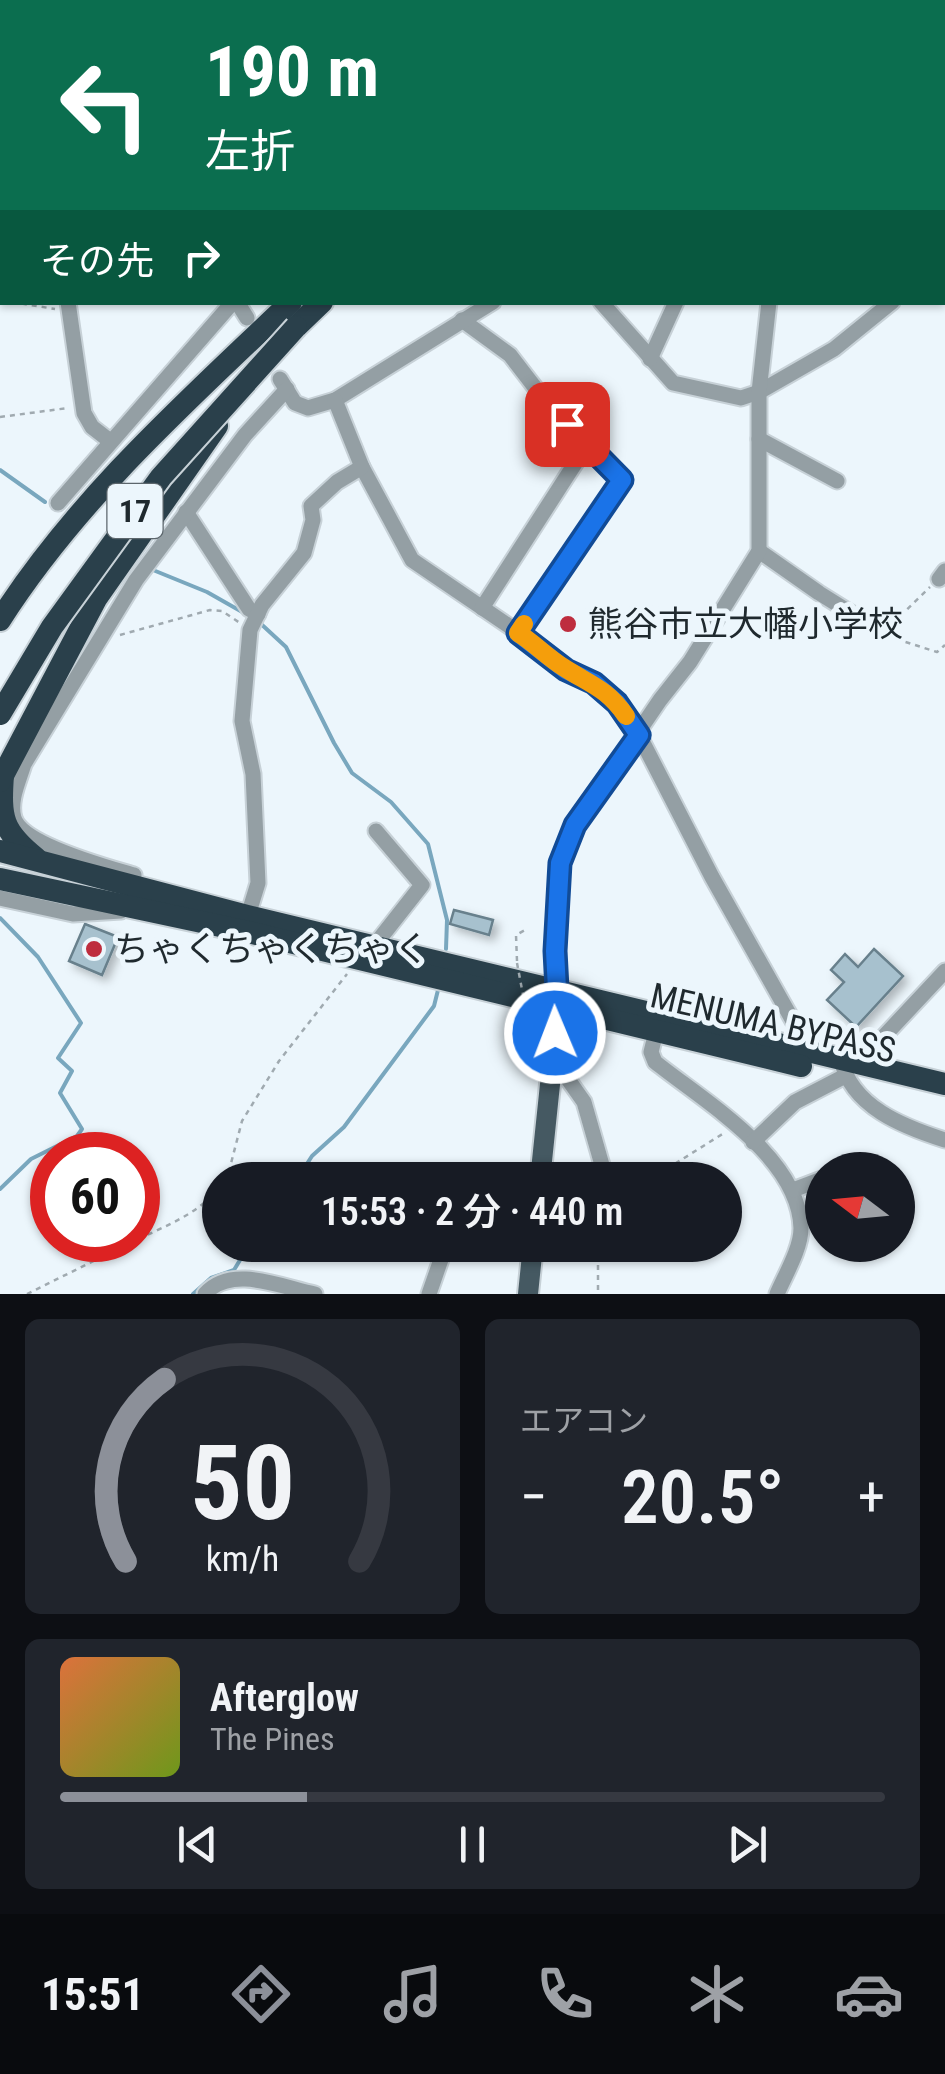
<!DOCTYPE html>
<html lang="ja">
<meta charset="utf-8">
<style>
:root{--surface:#171b24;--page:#20242c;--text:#f1f3f6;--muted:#9ea1a6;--line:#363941;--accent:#8c9099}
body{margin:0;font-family:"Roboto Condensed","Noto Sans JP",sans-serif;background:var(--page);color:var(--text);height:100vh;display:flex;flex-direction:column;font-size:38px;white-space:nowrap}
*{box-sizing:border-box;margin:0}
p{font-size:32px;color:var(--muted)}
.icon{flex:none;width:55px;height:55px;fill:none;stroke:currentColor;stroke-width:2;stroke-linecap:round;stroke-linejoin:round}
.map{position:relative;height:1294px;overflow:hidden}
.details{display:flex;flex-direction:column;gap:25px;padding:25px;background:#0d0f14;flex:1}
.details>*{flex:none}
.top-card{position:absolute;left:0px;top:0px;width:945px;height:305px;box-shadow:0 2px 8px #0004;background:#0b6e4f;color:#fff;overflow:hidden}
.needle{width:65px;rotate:286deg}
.tools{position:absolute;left:805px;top:1152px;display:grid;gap:20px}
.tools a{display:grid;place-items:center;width:110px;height:110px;border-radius:50%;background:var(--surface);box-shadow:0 2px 8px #0004;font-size:50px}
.speed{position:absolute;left:30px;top:1132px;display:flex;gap:20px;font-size:50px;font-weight:700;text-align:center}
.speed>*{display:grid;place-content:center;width:130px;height:130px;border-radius:50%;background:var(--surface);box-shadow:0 2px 8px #0004;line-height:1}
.speed .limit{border:15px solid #d22;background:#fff;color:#111}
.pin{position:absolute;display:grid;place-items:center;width:85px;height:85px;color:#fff;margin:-42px;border-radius:20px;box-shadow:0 5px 15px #0006}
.me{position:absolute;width:110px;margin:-55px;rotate:359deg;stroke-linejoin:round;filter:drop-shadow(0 0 8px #0008)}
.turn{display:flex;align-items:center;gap:35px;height:210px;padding:0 40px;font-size:45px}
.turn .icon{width:130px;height:130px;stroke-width:2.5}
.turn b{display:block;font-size:70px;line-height:85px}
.then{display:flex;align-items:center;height:95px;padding:0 40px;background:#0003;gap:20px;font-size:38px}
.big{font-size:75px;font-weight:600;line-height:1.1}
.details .widget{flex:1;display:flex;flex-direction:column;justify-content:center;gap:15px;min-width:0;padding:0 35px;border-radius:15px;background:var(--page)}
.details .dial{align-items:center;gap:0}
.dial svg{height:260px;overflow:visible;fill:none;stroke:var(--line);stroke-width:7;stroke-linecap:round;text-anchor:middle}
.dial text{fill:var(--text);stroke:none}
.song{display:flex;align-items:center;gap:30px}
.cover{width:120px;height:120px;border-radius:15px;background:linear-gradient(135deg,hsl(20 70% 55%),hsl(80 70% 35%))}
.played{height:10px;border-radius:5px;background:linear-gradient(90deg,var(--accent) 30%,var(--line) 30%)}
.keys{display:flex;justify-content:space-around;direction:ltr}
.heat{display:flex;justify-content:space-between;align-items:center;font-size:55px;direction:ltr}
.details .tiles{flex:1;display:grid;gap:25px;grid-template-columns:1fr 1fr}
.widget:last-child{grid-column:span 2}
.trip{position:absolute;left:202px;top:1162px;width:540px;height:100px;border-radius:50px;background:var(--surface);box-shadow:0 2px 8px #0004;font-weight:600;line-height:100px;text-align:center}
.dock{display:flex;height:160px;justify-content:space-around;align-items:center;background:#090b0e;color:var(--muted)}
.dock .icon{width:70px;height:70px}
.dock .selected{color:var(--accent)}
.dock b{font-size:45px;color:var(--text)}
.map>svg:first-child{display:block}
</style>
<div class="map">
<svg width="945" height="1294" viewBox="0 0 945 1294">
<defs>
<filter id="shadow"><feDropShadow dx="5" dy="5" stdDeviation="5" flood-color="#0004"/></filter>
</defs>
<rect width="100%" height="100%" fill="#ecf6fc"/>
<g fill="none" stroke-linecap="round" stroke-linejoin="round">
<g stroke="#79a7be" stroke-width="4">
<path d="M 373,0 L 376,2"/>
<path d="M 0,470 L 45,502"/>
<path d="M 153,570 L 207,592 L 244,613"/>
<path d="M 260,623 L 286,647 L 334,743 L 352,773 L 391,802 L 428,844 L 447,920 L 446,949"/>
<path d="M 278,1180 L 301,1173 L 312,1156 L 344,1127 L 434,1006 L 438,990"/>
<path d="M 0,1189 L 31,1159 L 77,1136 L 82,1129 L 60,1093 L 72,1071 L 58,1058 L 81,1023 L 38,957 L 0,918"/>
<path d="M 193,1294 L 211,1278 L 234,1270 L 249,1245"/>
</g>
</g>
<g fill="#a7c1ce" stroke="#68808c" stroke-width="2.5" filter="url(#shadow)">
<path d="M 454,910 L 493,920 L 489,935 L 450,924 Z"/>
<path d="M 85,924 L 118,937 L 102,975 L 69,961 Z"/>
<path d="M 874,949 L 903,976 L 856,1027 L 827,1000 L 844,982 L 831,970 L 845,954 L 858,967 Z"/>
</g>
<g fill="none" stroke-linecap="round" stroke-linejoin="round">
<g stroke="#c7d1d7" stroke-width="19">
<g id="minor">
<path d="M 33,0 L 41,2"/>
<path d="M 265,0 L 268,2"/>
<path d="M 346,0 L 350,2"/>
<path d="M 66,2 L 67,0"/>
<path d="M 185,2 L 186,0"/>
<path d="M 398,2 L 400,0"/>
<path d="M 847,2 L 848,0"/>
<path d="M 0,52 L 2,53"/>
<path d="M 942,87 L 945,87"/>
<path d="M 0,154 L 2,155"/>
<path d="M 942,198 L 945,205"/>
<path d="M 942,258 L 945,256"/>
<path d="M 68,302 L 84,413 L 92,427 L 110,441"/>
<path d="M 237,302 L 247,318"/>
<path d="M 601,302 L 673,383 L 741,398 L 759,392 L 834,349 L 892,302"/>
<path d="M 462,320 L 510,355 L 547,403 L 622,480 L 518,633"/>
<path d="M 650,359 L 676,302"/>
<path d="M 280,379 L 295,403 L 308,408 L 335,400 L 493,302"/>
<path d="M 335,400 L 362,467 L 412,560 L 525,637 L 566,669 L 595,683 L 617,703 L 639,735 L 712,877 L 811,1053"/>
<path d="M 759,439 L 837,481"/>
<path d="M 58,503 L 233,302"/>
<path d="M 186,512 L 249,609 L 258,614"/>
<path d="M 759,551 L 819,593 L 883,633"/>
<path d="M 939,579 L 945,571"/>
<path d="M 482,608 L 587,445"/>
<path d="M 134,875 C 107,867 23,845 14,818 C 9,801 19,781 24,764 L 136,580 L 245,435 L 287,389"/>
<path d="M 0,898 L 73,914 L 121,911"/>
<path d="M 246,922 L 258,883 L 253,774 L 242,721 L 250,630 L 262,605 L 304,553 L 313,520 L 311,506 L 337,482 L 362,467"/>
<path d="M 374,946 L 422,885 L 376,831"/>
<path d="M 555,994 L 560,863 L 575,825 L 660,700 L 690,662 L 759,551 L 759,392 L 769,302"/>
<path d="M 656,1032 L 651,1052 L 655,1062 C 705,1102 799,1157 801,1228 C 801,1249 785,1275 777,1294"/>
<path d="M 553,1058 L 584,1102 L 606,1179"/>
<path d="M 841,1059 C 851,1107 904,1127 945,1140"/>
<path d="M 859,1063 L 945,971"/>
<path d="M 753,1142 L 795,1102 L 845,1076"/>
<path d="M 793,1190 L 822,1179"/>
<path d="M 205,1294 C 231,1264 281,1287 315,1294"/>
<path d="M 429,1294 L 446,1245"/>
</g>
</g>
<g stroke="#c7d1d7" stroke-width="24">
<g id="major">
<path d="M 540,1180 L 558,1008"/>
<path d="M 528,1294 L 533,1245"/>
</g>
</g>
<g stroke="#c7d1d7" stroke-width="26">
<g id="highway">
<path d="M 665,2 L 669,0"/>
<path d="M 691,2 L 694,0"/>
<path d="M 296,327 L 322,302"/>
<path d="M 0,620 C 78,498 187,401 291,302"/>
<path d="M 3,775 C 0,818 2,831 36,858"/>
<path d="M 0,781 L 96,599 L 217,426"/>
<path d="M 0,851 L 247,916 L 945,1084"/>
<path d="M 0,879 L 244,931 L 801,1066"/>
</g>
</g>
<g stroke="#a0aab0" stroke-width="2.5" stroke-dasharray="5 5" stroke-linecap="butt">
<path d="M 0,214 L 2,213"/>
<path d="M 0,301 L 2,301"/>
<path d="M 12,302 L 55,309"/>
<path d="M 0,417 L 68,408"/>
<path d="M 893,623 L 930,587"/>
<path d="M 120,635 L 210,610 L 222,611 L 240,623"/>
<path d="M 896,639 L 937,652 L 945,645"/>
<path d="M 517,961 L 516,935 L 527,929"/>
<path d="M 528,1018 L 538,1032"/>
<path d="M 555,1176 L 570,1172 L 591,1176"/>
<path d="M 617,1177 L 673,1165 L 724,1133"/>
<path d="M 223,1180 L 229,1171 L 242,1121 L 279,1061 L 347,974"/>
<path d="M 139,1239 C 167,1225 203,1212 220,1185"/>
<path d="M 598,1245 L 598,1294"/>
<path d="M 27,1294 L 136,1240"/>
</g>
<use href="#minor" stroke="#949fa4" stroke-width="15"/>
<use href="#major" stroke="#455962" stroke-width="20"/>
<use href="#highway" stroke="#2a404b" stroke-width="22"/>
<g stroke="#c7d1d7" stroke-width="26" stroke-linecap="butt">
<path id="highway-bridge" d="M 0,714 L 52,627 L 161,477 L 296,327"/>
</g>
<path stroke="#a0aab0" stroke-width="2.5" stroke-dasharray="5 5" stroke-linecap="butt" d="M 517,963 L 527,1016"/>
<use href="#highway-bridge" stroke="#2a404b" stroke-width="22"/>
</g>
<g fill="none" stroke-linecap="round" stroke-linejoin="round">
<g stroke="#114b97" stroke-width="25">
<path id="route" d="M 555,1033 L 558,1008 L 555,951 L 560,863 L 575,825 L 639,735 L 617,703 L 594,683 L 566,670 L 518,633 L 622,480 L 567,424"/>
</g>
<use href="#route" stroke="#1a73e8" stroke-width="18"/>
<path stroke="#f59e0b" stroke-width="18" d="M 524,624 L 518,633 C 534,643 547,657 563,667 C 589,684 607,688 626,716"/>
</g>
<g fill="#be2d3e" stroke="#ecf6fc" stroke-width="4">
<circle cx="568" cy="624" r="10"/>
<circle cx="94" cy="949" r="10"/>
</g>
<g text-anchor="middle" stroke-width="10" stroke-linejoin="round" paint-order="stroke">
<rect fill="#ecf6fc" stroke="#5c666c" stroke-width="2.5" x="107.5" y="484" width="55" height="54" rx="8"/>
<g font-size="32" font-weight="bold" fill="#1f292e">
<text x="135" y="522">17</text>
</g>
<g font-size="35" fill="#1f292e" stroke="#ecf6fc" text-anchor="start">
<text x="588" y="636">熊谷市立大幡小学校</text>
<text x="114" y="961">ちゃくちゃくちゃく</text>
</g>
<g font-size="35" fill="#1f292e" stroke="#ecf6fc">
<text transform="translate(773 1023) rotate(13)" y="12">MENUMA BYPASS</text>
</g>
</g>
</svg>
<div class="tools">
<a><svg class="needle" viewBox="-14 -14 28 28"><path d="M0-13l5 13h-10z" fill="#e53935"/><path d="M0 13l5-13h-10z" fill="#9ea1a6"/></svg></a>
</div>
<div class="speed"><div class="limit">60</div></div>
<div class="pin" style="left:567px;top:424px;background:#d93025"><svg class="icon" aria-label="arrive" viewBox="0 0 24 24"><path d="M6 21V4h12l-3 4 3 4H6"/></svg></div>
<svg class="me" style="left:555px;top:1033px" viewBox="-20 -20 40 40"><circle r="17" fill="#1a73e8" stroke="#fff" stroke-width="3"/><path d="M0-11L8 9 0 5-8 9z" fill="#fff"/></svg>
<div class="trip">15:53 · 2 分 · 440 m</div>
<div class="top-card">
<div class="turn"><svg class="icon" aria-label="left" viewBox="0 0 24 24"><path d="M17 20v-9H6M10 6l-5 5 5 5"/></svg><div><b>190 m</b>左折</div></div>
<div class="then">その先<svg class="icon" aria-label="right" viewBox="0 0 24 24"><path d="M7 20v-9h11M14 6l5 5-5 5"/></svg></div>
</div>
</div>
<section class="details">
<div class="tiles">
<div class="widget dial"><svg viewBox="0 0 100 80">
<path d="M14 69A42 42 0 1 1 86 69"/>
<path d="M14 69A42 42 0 0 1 26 13" stroke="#8c9099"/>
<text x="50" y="56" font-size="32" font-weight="700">50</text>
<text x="50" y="72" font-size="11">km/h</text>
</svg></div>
<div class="widget"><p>エアコン</p>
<div class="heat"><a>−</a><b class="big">20.5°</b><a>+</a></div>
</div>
<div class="widget">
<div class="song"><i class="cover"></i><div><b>Afterglow</b><p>The Pines</p></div></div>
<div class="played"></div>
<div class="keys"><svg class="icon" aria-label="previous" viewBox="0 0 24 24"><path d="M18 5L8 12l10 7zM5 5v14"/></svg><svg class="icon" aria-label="pause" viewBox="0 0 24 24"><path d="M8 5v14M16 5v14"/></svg><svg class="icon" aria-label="next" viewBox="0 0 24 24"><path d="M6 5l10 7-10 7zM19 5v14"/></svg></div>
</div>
</div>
</section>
<nav class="dock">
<b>15:51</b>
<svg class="icon selected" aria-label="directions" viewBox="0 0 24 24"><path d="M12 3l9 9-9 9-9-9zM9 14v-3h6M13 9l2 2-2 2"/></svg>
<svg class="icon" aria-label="music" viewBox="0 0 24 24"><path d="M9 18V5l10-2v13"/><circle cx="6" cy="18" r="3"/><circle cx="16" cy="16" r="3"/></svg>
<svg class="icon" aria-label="phone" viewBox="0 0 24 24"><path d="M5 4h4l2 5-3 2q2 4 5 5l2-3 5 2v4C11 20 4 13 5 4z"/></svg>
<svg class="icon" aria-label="climate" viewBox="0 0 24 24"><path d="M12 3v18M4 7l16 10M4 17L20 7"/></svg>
<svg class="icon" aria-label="car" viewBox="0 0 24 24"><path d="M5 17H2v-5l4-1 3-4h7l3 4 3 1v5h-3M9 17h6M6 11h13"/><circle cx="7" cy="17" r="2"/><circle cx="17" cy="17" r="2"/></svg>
</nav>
